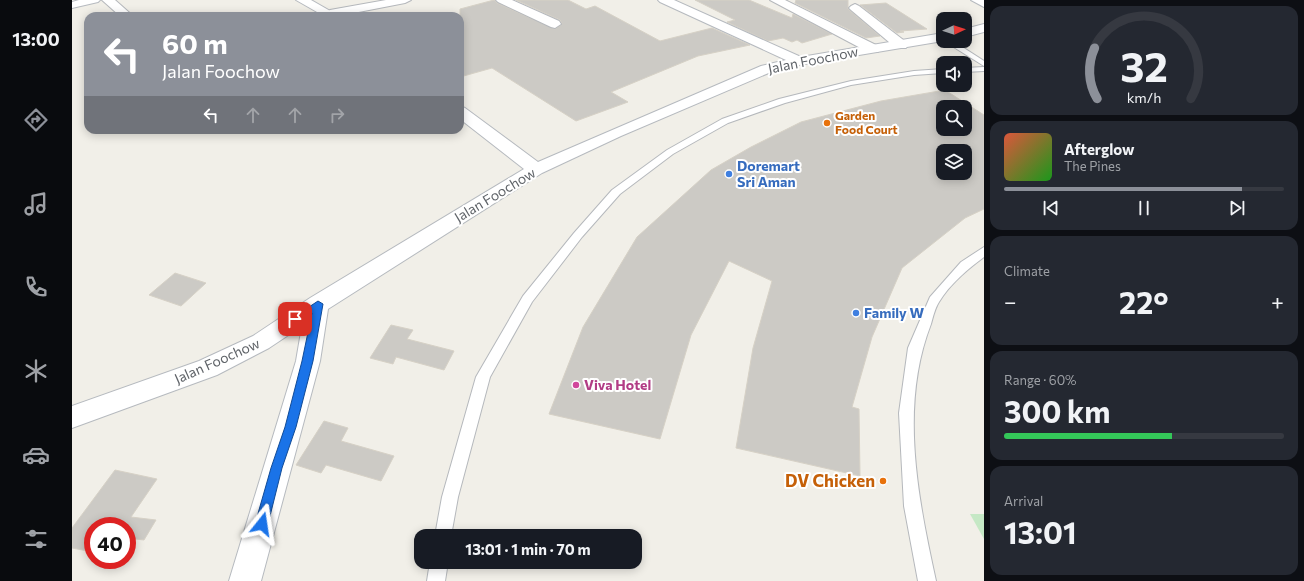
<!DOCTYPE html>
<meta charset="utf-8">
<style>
:root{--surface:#171b24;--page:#242831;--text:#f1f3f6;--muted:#9ea1a6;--line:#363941;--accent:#8c9099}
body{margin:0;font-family:Commissioner,sans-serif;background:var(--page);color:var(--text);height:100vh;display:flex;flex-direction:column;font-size:15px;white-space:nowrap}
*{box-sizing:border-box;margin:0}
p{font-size:13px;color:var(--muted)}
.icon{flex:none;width:22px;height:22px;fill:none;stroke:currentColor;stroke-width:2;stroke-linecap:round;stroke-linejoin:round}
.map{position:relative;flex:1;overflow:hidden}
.drawer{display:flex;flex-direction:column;gap:6px;padding:6px;background:#0d0f14;width:320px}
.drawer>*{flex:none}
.guide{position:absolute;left:12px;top:12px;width:380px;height:122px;border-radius:12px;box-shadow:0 2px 10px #0003;background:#8c9099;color:#fff;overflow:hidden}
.needle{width:26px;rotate:86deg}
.buttons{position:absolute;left:864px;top:12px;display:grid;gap:8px}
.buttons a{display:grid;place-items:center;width:36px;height:36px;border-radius:8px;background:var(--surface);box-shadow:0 2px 10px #0003;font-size:20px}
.speed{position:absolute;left:12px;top:517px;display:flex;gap:8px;font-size:20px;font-weight:700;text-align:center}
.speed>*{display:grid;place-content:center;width:52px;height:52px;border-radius:50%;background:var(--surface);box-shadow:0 2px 10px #0003;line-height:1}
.speed .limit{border:6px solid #d22;background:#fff;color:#111}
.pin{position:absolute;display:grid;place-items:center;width:34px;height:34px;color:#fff;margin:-17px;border-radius:8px;box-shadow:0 2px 6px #0006}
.me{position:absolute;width:44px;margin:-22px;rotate:15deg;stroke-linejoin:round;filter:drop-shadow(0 0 3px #0008)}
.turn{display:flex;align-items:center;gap:14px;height:84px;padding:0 12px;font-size:18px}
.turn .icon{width:52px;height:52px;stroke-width:2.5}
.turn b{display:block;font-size:28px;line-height:34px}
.lanes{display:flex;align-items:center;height:38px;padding:0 12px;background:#0003;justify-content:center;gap:20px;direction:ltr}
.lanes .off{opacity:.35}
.big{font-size:30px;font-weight:700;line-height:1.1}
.drawer .tile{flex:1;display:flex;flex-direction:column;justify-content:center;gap:6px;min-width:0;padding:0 14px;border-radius:12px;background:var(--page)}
.drawer .dial{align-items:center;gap:0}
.dial svg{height:104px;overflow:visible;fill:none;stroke:var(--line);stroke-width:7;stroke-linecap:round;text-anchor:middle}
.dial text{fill:var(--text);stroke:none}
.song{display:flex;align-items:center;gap:12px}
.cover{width:48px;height:48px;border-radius:6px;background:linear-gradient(135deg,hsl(10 70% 55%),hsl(120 70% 35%))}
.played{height:4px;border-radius:2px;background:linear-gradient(90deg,var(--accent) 85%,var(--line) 85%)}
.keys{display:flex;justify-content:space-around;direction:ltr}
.heat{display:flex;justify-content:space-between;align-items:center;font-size:22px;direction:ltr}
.charge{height:6px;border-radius:3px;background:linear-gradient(90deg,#34c759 60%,var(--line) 0)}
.trip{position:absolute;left:342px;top:529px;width:228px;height:40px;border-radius:12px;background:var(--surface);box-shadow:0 2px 10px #0003;font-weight:700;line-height:40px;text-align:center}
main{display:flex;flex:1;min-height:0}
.menu{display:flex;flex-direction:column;width:72px;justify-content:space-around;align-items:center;background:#090b0e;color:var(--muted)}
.menu .icon{width:28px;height:28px}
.menu .current{color:var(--accent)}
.menu b{font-size:18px;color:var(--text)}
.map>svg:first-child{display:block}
</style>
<main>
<nav class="menu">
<b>13:00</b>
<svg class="icon current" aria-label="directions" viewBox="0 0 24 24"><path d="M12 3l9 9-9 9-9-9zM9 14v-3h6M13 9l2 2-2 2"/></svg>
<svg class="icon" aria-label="music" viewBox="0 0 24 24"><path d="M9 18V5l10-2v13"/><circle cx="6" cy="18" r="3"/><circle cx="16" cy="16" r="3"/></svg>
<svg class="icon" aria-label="phone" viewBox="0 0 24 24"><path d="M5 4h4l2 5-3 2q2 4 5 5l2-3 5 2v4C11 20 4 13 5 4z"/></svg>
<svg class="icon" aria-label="climate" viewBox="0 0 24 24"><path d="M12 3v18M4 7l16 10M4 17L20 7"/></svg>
<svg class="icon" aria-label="car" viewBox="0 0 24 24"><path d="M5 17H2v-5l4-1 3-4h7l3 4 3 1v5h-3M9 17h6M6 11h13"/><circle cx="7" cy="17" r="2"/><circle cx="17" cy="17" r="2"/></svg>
<svg class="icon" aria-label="filters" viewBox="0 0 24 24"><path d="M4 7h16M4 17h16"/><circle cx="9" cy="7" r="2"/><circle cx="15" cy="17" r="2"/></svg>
</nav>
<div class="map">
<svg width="912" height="581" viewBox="0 0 912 581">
<rect width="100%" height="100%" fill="#f1efe8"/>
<path fill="#c5e8c5" d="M 898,514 L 912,514 L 912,539 Z"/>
<g fill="#cccac5" stroke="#d6d1c6" fill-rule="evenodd">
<path d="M 422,0 L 425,3 L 483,29 L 490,24 L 488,20 L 444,0 L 496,0 L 514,9 L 523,6 L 588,41 L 640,28 L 678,45 L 626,56 L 539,92 L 556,102 L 504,121 L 420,68 L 388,77 L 388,9 Z"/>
<path d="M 623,0 L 677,0 L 720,18 L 721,14 L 760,34 L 730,43 L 725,40 L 720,42 L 711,38 L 696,41 L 657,23 L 655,22 L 663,20 Z"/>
<path d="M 724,0 L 776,0 L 776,9 L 808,36 L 794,38 L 723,3 Z"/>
<path d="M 814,3 L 855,29 L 828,31 L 832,32 L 825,33 L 788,5 Z"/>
<path d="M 873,90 L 912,115 L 912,209 L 893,218 L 830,268 L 800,337 L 780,407 L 787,409 L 788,476 L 664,448 L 681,348 L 700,281 L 657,261 L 619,335 L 588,439 L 477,414 L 511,327 L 565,237 L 639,170 L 679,147 L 729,122 L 809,101 ZM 871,107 L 893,107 L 893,129 L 871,129 ZM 871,151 L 893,151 L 893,173 L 871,173 Z"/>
<path d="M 103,273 L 134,283 L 109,306 L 77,295 Z"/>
<path d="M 319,325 L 341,330 L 335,339 L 382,351 L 372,370 L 324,357 L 321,364 L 298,358 Z"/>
<path d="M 252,421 L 276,428 L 269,441 L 322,456 L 309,481 L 254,465 L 249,473 L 224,465 Z"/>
<path d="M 43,470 L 85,479 L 59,517 L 84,520 L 72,540 L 55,538 L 55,526 L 21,526 L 21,552 L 0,548 L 0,528 Z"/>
</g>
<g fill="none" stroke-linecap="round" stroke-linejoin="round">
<g stroke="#b5b8bc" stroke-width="2">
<g id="lane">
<path d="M 872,41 L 881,41 L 912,61 L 912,66 Z"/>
<path d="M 912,67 L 912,71 L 893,72 L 893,68 Z"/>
<path d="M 871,69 L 871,73 L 842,75 L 779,85 L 713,103 L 656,123 L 601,154 L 548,194 L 510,237 L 460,302 L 418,377 L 386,497 L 379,536 L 363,536 L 370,497 L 404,377 L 451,296 L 502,233 L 540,190 L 595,150 L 650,119 L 707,99 L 779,81 L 842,71 Z"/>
<path d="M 912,247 L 912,257 C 897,268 877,285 867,302 C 863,308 861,317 859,324 C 827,406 846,498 864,581 L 846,581 L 832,506 L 827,413 L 836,348 L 858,297 L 889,262 Z"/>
<path d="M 358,562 L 376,562 L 373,581 L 355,581 Z"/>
</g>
</g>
<g stroke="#b5b8bc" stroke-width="2">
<g id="street">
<path d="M 30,0 L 43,0 L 61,16 L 48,16 Z"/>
<path d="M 314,0 L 339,0 L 333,3 L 266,16 L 253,16 L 252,14 L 258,10 Z"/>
<path d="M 424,0 L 440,0 L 487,21 L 489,24 L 483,28 L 479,27 L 426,2 Z"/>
<path d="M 698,0 L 713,0 L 806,46 L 808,49 L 806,52 L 796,52 Z"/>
<path d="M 783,4 L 787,6 L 834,42 L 836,45 L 834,48 L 824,48 L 779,10 L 777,8 L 779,6 Z"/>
</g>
</g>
<g stroke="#b6babf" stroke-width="2">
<g id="secondary">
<path d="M 7,0 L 28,0 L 26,2 L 0,8 L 0,2 Z"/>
<path d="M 224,0 L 239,0 L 267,16 L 252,16 Z"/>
<path d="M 586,0 L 602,0 L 729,57 L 871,33 L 871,41 L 727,65 L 699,72 L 549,136 L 470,173 L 256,309 L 248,361 L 189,581 L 157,581 L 224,361 L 230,326 L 197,348 L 145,375 L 0,428 L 0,406 L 127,361 L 181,336 L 238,298 L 452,169 L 388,119 L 388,106 L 393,108 L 466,162 L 689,66 L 714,60 L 588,2 Z"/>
<path d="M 899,0 L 912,0 L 912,7 Z"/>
<path d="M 912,24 L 912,32 L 893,37 L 893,29 Z"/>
</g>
</g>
<use href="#lane" fill="#fff" fill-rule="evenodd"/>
<use href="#street" fill="#fff" fill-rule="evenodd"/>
<use href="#secondary" fill="#fff" fill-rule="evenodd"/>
</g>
<path fill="#1a73e8" stroke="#114b97" d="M 246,301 L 251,304 L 241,361 L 224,427 L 210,468 L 196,524 L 194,528 L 190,530 L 185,528 L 183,524 L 199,468 L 213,427 L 230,361 L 240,313 L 223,323 L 219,319 Z"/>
<g fill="#e8710a" stroke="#fff" stroke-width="1.5">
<circle cx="755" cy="123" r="4"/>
<circle cx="811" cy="481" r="4"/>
</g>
<g fill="#3f7fe0" stroke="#fff" stroke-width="1.5">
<circle cx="657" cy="174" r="4"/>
<circle cx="784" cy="313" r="4"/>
</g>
<circle fill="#d1479c" stroke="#fff" stroke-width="1.5" cx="504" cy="385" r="4"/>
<g text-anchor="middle" stroke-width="4" stroke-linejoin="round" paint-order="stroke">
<g font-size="12" font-weight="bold" fill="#c56008" stroke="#fff" text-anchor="start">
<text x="763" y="120">Garden<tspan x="763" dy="14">Food Court</tspan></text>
</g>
<g font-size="14" fill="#5f6368" stroke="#fff">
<text transform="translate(741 60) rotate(-11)" y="5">Jalan Foochow</text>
<text transform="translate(423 195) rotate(-31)" y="5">Jalan Foochow</text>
<text transform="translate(145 361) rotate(-24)" y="5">Jalan Foochow</text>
</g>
<g font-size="14" font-weight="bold" fill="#366cbe" stroke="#fff" text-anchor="start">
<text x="665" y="171">Doremart<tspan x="665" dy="16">Sri Aman</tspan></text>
<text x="792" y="318">Family W</text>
</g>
<g font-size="14" font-weight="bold" fill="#b23c85" stroke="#fff" text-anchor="start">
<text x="512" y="390">Viva Hotel</text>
</g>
<g font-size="17" font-weight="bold" fill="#c56008" stroke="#fff" text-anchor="end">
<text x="803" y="487">DV Chicken</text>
</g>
</g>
</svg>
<div class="buttons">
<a><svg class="needle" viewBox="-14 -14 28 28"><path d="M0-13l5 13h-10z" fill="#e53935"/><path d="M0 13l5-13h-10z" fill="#9ea1a6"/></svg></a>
<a><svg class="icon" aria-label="sound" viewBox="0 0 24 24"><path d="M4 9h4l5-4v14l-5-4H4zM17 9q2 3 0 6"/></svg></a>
<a><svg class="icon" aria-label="search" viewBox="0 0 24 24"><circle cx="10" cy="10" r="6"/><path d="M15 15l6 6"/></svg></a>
<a><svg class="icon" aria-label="layers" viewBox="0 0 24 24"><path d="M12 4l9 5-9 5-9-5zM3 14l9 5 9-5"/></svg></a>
</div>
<div class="speed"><div class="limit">40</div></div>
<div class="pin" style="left:223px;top:319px;background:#d93025"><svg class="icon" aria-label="arrive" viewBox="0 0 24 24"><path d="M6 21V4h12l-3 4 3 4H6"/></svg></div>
<svg class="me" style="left:190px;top:524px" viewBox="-20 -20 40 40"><path d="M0-17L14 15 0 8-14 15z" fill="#1a73e8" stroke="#fff" stroke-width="4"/></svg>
<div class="trip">13:01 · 1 min · 70 m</div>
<div class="guide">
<div class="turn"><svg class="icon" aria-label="left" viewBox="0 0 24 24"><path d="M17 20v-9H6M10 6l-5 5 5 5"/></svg><div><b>60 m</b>Jalan Foochow</div></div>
<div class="lanes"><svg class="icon" aria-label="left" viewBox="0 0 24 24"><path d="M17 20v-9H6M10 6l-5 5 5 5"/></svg><svg class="icon off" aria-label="ahead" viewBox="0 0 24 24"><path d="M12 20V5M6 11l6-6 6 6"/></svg><svg class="icon off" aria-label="ahead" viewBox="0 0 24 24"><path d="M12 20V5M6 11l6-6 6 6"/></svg><svg class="icon off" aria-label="right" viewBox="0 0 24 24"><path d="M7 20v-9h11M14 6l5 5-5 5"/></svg></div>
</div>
</div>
<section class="drawer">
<div class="tile dial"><svg viewBox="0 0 100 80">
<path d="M14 69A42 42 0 1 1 86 69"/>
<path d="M14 69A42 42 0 0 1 12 30" stroke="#8c9099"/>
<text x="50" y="56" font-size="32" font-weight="700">32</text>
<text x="50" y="72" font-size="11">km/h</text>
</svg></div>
<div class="tile">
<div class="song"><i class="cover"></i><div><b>Afterglow</b><p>The Pines</p></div></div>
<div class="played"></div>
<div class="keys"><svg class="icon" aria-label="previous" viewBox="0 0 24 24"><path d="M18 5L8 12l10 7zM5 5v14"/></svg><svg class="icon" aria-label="pause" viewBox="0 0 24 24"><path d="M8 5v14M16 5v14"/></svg><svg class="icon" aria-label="next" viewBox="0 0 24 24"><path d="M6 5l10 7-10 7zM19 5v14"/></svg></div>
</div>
<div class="tile"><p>Climate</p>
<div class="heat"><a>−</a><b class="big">22°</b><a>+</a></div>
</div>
<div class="tile"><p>Range · 60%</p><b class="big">300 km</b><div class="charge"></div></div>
<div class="tile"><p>Arrival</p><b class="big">13:01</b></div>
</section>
</main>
